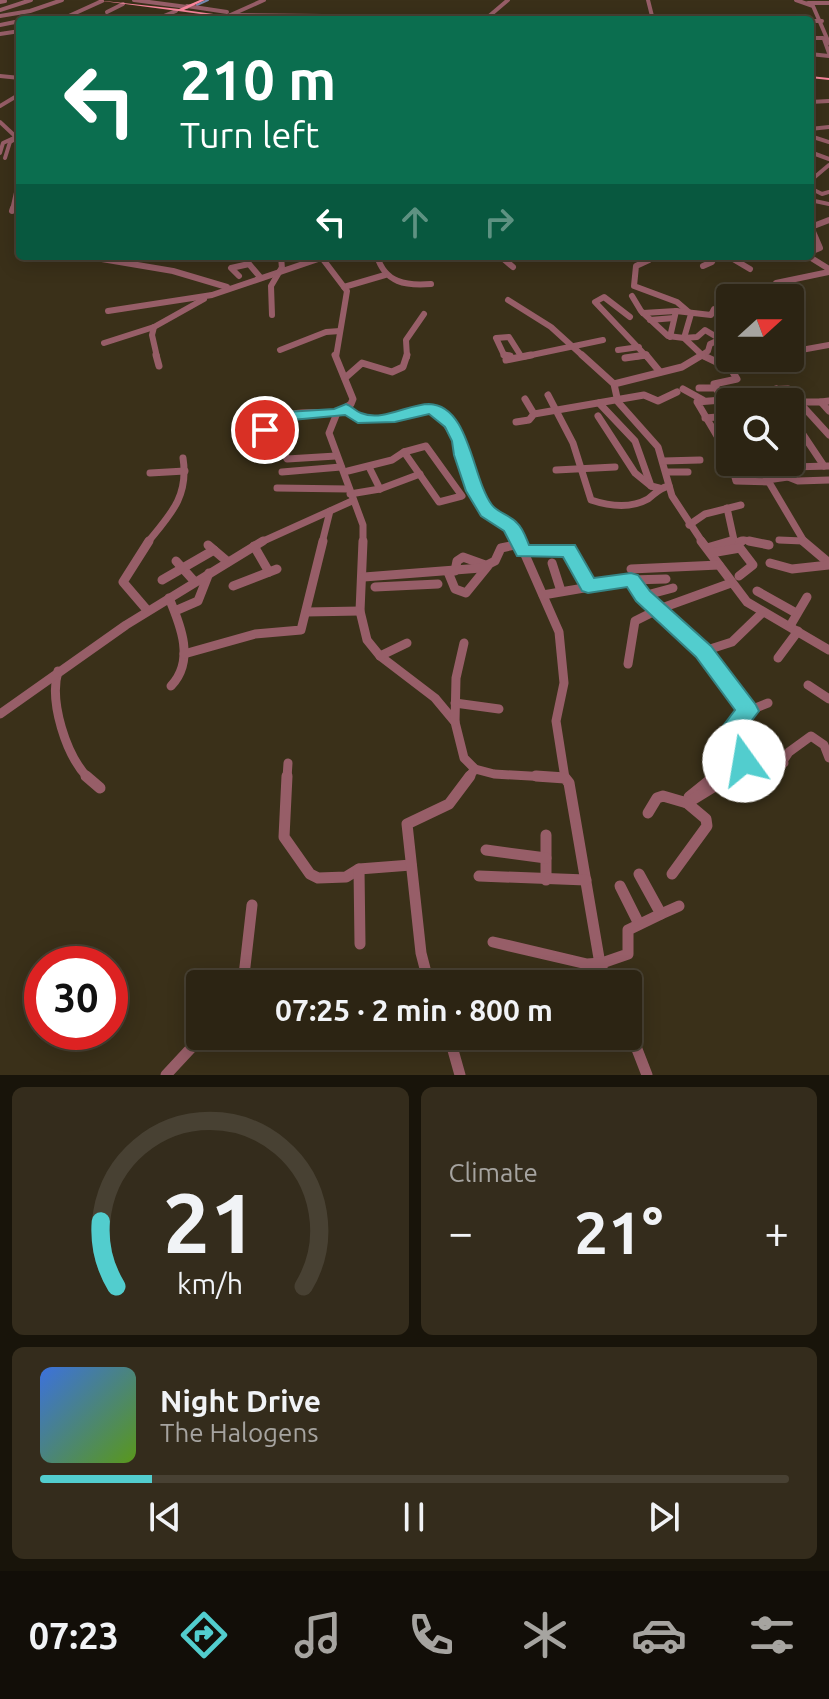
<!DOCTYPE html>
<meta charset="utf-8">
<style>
:root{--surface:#2c2413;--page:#342c1c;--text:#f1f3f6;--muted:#a6a4a0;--line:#484133;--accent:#52cdce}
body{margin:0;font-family:Ubuntu,sans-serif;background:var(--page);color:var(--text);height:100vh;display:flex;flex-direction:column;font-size:30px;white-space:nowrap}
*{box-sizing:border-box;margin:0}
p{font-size:26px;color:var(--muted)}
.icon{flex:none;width:44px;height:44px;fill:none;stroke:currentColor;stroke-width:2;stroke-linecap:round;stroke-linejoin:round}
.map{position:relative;height:1075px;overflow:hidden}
.details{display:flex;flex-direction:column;gap:12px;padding:12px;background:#18140a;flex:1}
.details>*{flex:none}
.banner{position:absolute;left:16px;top:16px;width:798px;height:244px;border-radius:8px;box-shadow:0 4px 20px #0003,0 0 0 2px var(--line);background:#0b6e4f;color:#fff;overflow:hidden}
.needle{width:52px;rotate:69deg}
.tools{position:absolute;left:716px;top:284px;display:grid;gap:16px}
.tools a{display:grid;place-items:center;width:88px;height:88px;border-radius:8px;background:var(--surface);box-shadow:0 4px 20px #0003,0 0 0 2px var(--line);font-size:40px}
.speed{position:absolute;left:24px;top:946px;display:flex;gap:16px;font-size:40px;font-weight:700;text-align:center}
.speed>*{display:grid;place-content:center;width:104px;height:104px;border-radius:50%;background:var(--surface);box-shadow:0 4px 20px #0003,0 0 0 2px var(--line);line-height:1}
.speed .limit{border:12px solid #d22;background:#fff;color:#111}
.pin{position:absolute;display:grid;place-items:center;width:68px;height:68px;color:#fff;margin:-34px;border:4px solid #fff;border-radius:50%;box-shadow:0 2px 8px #0007}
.me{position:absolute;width:88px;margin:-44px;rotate:347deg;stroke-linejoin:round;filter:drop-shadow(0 0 6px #0008)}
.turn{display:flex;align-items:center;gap:28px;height:168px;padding:0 32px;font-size:36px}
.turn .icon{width:104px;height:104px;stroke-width:2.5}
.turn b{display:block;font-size:56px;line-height:68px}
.lanes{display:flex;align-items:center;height:76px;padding:0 32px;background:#0003;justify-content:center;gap:40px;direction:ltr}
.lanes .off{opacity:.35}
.big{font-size:60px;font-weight:700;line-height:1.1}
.details .card{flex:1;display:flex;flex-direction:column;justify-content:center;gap:12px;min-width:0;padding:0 28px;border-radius:12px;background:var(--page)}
.details .dial{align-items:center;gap:0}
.dial svg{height:208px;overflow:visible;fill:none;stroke:var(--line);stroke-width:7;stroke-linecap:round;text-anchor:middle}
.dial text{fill:var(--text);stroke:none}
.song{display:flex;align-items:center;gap:24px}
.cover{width:96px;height:96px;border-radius:12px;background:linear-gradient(135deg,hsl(220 70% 55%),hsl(90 70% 35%))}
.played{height:8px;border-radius:4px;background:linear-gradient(90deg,var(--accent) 15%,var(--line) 15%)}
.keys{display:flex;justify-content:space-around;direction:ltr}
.heat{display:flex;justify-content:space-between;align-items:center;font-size:44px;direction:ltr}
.details .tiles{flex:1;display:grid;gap:12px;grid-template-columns:1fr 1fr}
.card:last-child{grid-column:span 2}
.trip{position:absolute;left:186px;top:970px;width:456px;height:80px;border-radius:8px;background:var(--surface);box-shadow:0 4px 20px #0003,0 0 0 2px var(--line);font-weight:700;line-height:80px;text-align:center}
.tab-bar{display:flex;height:128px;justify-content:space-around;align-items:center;background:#120e08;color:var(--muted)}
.tab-bar .icon{width:56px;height:56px}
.tab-bar .current{color:var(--accent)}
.tab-bar b{font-size:36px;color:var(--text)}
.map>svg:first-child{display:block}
</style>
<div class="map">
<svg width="829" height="1075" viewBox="0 0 829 1075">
<rect width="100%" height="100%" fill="#3a3019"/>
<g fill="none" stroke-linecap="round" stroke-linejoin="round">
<path stroke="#7388b0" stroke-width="2" d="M 197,5 L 208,0"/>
<g stroke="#975e68" stroke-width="4">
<path d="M 134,0 L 187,7"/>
<path d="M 648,0 L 653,20"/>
<path d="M 796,0 L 813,6 L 829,43"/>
<path d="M 0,2 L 5,1"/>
<path d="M 808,3 L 829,3"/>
<path d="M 187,6 L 227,12"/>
<path d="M 0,10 L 31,0"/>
<path d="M 107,12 L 123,4"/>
<path d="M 231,15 L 689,20"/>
<path d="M 0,16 L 30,11 L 62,0"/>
<path d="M 226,17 L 264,0"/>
<path d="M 488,17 L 508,0"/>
<path d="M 60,20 L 102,1"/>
<path d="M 65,20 L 97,17"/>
<path d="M 154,20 L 176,11"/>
<path d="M 810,21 L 822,21"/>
<path d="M 0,25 L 15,22"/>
<path d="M 0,34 L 20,31"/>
<path d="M 810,38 L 823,38"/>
<path d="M 824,39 L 829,53"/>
<path d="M 810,54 L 829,56"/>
<path d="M 0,76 L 20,78"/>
<path d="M 810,102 L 829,101"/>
<path d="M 0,106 L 20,94"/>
<path d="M 0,122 L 16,137 L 3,143 L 0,153"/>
<path d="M 810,129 L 829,127"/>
<path d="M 810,136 L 829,142"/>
<path d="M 810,152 L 829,159"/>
<path d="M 5,158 L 10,142 L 15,139"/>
<path d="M 810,181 L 829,165"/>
<path d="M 810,188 L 822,194 L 829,192"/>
<path d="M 810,200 L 829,204"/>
<path d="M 12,210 L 17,188"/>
</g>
<g stroke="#975e68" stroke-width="6">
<path d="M 12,211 L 13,208"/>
<path d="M 810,252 L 820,248 L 811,227 L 829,220"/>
<path d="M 84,256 L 173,271 L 227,287"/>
<path d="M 281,256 L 282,269"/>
<path d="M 377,256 C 385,283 406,286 431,284"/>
<path d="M 500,256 L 513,267"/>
<path d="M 649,256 L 649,260 L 636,266 L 634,286 L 677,302 L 691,314 L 684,338 L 697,337 L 705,330 L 720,339"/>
<path d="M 728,256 L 750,269"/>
<path d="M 808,256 L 829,269"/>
<path d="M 57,257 L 67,256"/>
<path d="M 322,258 L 347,291 L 336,357"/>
<path d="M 703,266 L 712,262 L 715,256"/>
<path d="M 239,276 L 231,268 L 249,264 L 260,277"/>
<path d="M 776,283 L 829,272"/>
<path d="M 344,287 L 385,275"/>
<path d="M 632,296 L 641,311 L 668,336 L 684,338 L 702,355 L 699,357"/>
<path d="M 741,298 L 751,296"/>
<path d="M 508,300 L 551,327 L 584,357"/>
<path d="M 108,311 L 212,295 L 327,256"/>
<path d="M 643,313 L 676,311 L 711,315 L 714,309 L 730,309"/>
<path d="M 272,315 L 271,286 L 281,269"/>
<path d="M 630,317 L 604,297 L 595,302 L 647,357"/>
<path d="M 650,320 L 674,318"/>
<path d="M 727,323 L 730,325"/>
<path d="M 154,327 L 152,335 L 157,357"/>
<path d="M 670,337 L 676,311"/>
<path d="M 104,343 L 154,327 L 204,299"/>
<path d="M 280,350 L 326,332 L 340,331"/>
<path d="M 618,350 L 639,347"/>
<path d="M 790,352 L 829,345"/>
<path d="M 510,356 L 504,355 L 496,338 L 509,337 L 521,356"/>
<path d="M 407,357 L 406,340 L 424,314"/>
<path d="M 522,357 L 603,340"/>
<path d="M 634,357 L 646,355"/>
<path d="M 706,357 L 702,355 L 708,351 L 710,344 L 730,335"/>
</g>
<g stroke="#975e68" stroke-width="7">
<path d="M 156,355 L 159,366"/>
<path d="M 335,355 L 353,399 L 351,404 L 337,413 L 329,433 L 363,525 L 363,543"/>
<path d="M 504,355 L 510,356"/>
<path d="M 582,355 L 614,384 L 618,402 L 658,447 L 672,496 L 703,543"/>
<path d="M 646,355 L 660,372"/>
<path d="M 702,355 L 731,369 L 737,379 L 714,384 L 730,414"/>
<path d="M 625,358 L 646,355"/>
<path d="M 506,360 L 531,355"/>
<path d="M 731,369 L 770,362 L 766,358"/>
<path d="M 345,378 L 362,363 L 392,372 L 403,367 L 407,355"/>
<path d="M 614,384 L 682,367 L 702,355"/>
<path d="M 699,388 L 716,388"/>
<path d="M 683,389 L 703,400"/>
<path d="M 759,390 L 788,389"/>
<path d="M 548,395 L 573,443 L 591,500 C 609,506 630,509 648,499 C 656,493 659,488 669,486"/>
<path d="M 525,399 L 534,414"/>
<path d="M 722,400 L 697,402 L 730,458"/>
<path d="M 754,401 L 782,401 L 776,389"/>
<path d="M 829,401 L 821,402 L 829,411"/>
<path d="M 782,402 L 821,402"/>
<path d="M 799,402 L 829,435"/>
<path d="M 599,403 L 635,441 L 651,486 L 659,488"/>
<path d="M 346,408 L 358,419 L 395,418 L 431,409 C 464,436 459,463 478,497 C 488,517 511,523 520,543"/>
<path d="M 790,415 L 824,466"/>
<path d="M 284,416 L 281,446 L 287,459 L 336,456"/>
<path d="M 598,416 L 635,473 L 651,486"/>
<path d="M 705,418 L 730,416"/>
<path d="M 516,422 L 529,420 L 534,414 L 644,395 L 658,401 L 677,392"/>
<path d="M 265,430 C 282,408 312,413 337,413"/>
<path d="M 426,446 L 462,496 L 439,502 L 404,452 Z"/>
<path d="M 663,461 L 700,460"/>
<path d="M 731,462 L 736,481 L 769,482"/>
<path d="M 757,462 L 805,543"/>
<path d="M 369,467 L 380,489"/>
<path d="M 556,470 L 615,467"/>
<path d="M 348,471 L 392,460 L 404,452"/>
<path d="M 282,472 L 341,467"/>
<path d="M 667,472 L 688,472"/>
<path d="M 150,473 L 185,471"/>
<path d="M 788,477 L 798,481 L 829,480"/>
<path d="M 767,480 L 788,477 L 791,467 L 829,466"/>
<path d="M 277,488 L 348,489"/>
<path d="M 350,494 L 380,489 L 420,474"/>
<path d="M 689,525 L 705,514 L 741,505"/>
<path d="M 779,540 L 803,541"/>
<path d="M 147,543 C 170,515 189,497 183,458"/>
<path d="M 259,543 L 352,501"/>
<path d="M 322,543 L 330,511"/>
<path d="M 724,543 L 734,540 L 727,508"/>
<path d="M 737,543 L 744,540 L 759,543"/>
</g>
<g stroke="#975e68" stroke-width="9">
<path d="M 363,541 L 360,611 L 367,640 L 380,656 L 435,698 L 455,722 L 464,758 L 475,769 L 494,774 L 565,778"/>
<path d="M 519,541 L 559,632 L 564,683 L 556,721 L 565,778"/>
<path d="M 701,541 L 747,602 L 829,650"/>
<path d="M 749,541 L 769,545"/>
<path d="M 803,541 L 829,563"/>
<path d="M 208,545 L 228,562"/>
<path d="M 732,545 L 742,541"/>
<path d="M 254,546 L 269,572"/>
<path d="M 707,548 L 731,541"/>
<path d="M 523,551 L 568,550 L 588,586"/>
<path d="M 711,553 L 740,548 L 753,565 L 739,576"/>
<path d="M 176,561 L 195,582"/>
<path d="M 552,563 L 561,591"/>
<path d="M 770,563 L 792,569 L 829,565"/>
<path d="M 631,569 L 719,565"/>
<path d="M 448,572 L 455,589 L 466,593 L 488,566 L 463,557 L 457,561 L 455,571"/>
<path d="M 364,577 L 481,568 L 495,561 L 501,548 L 520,544"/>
<path d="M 162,580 L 214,550"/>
<path d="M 631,580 L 666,579"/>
<path d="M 233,586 L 277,569"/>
<path d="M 375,587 L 438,584"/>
<path d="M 757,591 L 796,613"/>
<path d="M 543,595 L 631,580 L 643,596 L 659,609 L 731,583"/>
<path d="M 643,596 L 673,588"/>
<path d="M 169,598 C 181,626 195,661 171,686"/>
<path d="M 147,610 L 123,582 L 149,541"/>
<path d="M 175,611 L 198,601 L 209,573"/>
<path d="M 306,612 L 360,611"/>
<path d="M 790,626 L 807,597"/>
<path d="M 704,651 L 748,711 L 768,703"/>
<path d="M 184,654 L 255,634 L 301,630 L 323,541"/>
<path d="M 380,656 L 407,643"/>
<path d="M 778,658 L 798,631"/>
<path d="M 628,664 L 635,621 L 659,609 L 704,651 L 732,642 L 762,613"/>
<path d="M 58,671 C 49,702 66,755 88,778"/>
<path d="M 808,685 L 829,699"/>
<path d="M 455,703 L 499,709"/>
<path d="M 0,714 L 126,625 L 263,541"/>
<path d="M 744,719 L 784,763 L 754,773"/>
<path d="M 455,722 L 456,678 L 464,643"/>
<path d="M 783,761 L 789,752 L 811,736 L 824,745 L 829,758"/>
<path d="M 287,778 L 288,763"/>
<path d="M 468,778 L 475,769"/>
<path d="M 712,778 L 731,763 L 742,748"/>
<path d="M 729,778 L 742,765 L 743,753 L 734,726 L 748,711"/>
</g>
<g stroke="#975e68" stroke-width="11">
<path d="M 86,776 L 100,788"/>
<path d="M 287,776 L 284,837 L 310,874 L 318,878 L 346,877 L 359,869 L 411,865"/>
<path d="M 536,776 L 565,778 L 569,783 L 600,964 L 609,984"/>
<path d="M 689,797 L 715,776"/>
<path d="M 648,813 L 657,798 L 663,796 L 687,803 L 731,776"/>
<path d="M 546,835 L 546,880"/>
<path d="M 486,850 L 546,858"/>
<path d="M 359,869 L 360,944"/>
<path d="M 672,874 L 707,826 L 706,819 L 687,803"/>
<path d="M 479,876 L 586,880"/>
<path d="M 620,886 L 639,924"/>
<path d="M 661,914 L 679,906"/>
<path d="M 493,942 L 587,964 L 602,963 L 628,954 L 628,930 L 661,914 L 639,874"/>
<path d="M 243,984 L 252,905"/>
<path d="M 429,984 L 421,953 L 407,824 L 449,804 L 470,776"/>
<path d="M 628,1026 L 647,1075"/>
<path d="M 449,1036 L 460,1075"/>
<path d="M 166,1075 L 192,1047 L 236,1036"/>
</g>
<g fill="#fa879e" fill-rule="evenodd">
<path d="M 95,0 L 179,9 L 200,0 L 205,0 L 184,10 L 258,20 L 246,20 Z"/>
<path d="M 810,76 L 829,78 L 829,80 L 810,78 Z"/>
</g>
</g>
<path fill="#52cdce" stroke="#358586" stroke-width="2" d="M 346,404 C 352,406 355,411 361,413 C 383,422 408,404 429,404 C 470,405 472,479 492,505 C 498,513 510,515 517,523 C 523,528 526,538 529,545 L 575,545 L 594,578 L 631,573 L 638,575 L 650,591 L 711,646 L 756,705 L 759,711 L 746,728 C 751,742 758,754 752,768 L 744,771 L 736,768 L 723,726 L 735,710 L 696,657 L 636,601 L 627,587 L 588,593 L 582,591 L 563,557 L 517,556 L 504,531 L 481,516 L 466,491 L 454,455 L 452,441 L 445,427 L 429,414 L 395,422 L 358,423 L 345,415 L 281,421 L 271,433 L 265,435 L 257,430 L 270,413 L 334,409 Z"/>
</svg>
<div class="tools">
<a><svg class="needle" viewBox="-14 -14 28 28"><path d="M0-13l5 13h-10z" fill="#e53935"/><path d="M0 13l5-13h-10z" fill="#a6a4a0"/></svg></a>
<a><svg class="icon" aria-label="search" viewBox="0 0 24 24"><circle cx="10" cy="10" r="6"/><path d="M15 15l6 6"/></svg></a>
</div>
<div class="speed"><div class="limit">30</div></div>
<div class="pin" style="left:265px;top:430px;background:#d93025"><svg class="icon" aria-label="arrive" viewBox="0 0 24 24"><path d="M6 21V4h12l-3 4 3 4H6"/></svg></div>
<svg class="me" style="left:744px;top:761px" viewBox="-20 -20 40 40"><circle r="19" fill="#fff"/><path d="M0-13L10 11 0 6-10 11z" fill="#52cdce"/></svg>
<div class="trip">07:25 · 2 min · 800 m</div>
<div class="banner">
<div class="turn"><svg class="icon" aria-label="left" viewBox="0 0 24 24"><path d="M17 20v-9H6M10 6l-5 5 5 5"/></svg><div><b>210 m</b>Turn left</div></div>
<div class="lanes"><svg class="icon" aria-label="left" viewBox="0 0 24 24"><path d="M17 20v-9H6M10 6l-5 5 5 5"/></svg><svg class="icon off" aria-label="ahead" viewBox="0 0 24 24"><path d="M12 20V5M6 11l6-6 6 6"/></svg><svg class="icon off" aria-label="right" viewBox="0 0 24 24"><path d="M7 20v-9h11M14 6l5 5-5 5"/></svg></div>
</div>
</div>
<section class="details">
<div class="tiles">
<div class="card dial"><svg viewBox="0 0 100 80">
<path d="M14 69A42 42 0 1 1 86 69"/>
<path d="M14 69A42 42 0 0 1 8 44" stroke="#52cdce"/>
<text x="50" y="56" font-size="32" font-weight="700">21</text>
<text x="50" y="72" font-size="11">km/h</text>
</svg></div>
<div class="card"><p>Climate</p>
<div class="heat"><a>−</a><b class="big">21°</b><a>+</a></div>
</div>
<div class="card">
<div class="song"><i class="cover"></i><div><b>Night Drive</b><p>The Halogens</p></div></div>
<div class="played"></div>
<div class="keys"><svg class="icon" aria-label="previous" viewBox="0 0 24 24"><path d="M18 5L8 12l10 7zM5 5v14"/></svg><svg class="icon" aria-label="pause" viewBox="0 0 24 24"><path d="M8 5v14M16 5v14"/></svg><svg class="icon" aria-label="next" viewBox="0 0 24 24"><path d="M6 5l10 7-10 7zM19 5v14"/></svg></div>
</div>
</div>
</section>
<nav class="tab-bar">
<b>07:23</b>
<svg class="icon current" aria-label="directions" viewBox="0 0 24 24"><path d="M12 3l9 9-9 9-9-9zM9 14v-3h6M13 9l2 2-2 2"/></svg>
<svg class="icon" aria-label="music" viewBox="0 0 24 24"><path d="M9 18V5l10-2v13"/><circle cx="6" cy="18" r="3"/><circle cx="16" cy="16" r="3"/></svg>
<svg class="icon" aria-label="phone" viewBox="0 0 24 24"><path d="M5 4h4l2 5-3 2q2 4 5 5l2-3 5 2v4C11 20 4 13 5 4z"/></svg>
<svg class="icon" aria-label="climate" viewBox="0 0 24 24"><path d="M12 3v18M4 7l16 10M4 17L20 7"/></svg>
<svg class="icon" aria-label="car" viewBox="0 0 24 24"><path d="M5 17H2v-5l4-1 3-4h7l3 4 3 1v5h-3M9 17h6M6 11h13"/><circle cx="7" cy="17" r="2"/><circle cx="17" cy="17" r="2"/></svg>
<svg class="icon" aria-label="filters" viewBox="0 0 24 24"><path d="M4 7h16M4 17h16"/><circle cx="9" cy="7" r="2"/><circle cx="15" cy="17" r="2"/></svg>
</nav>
